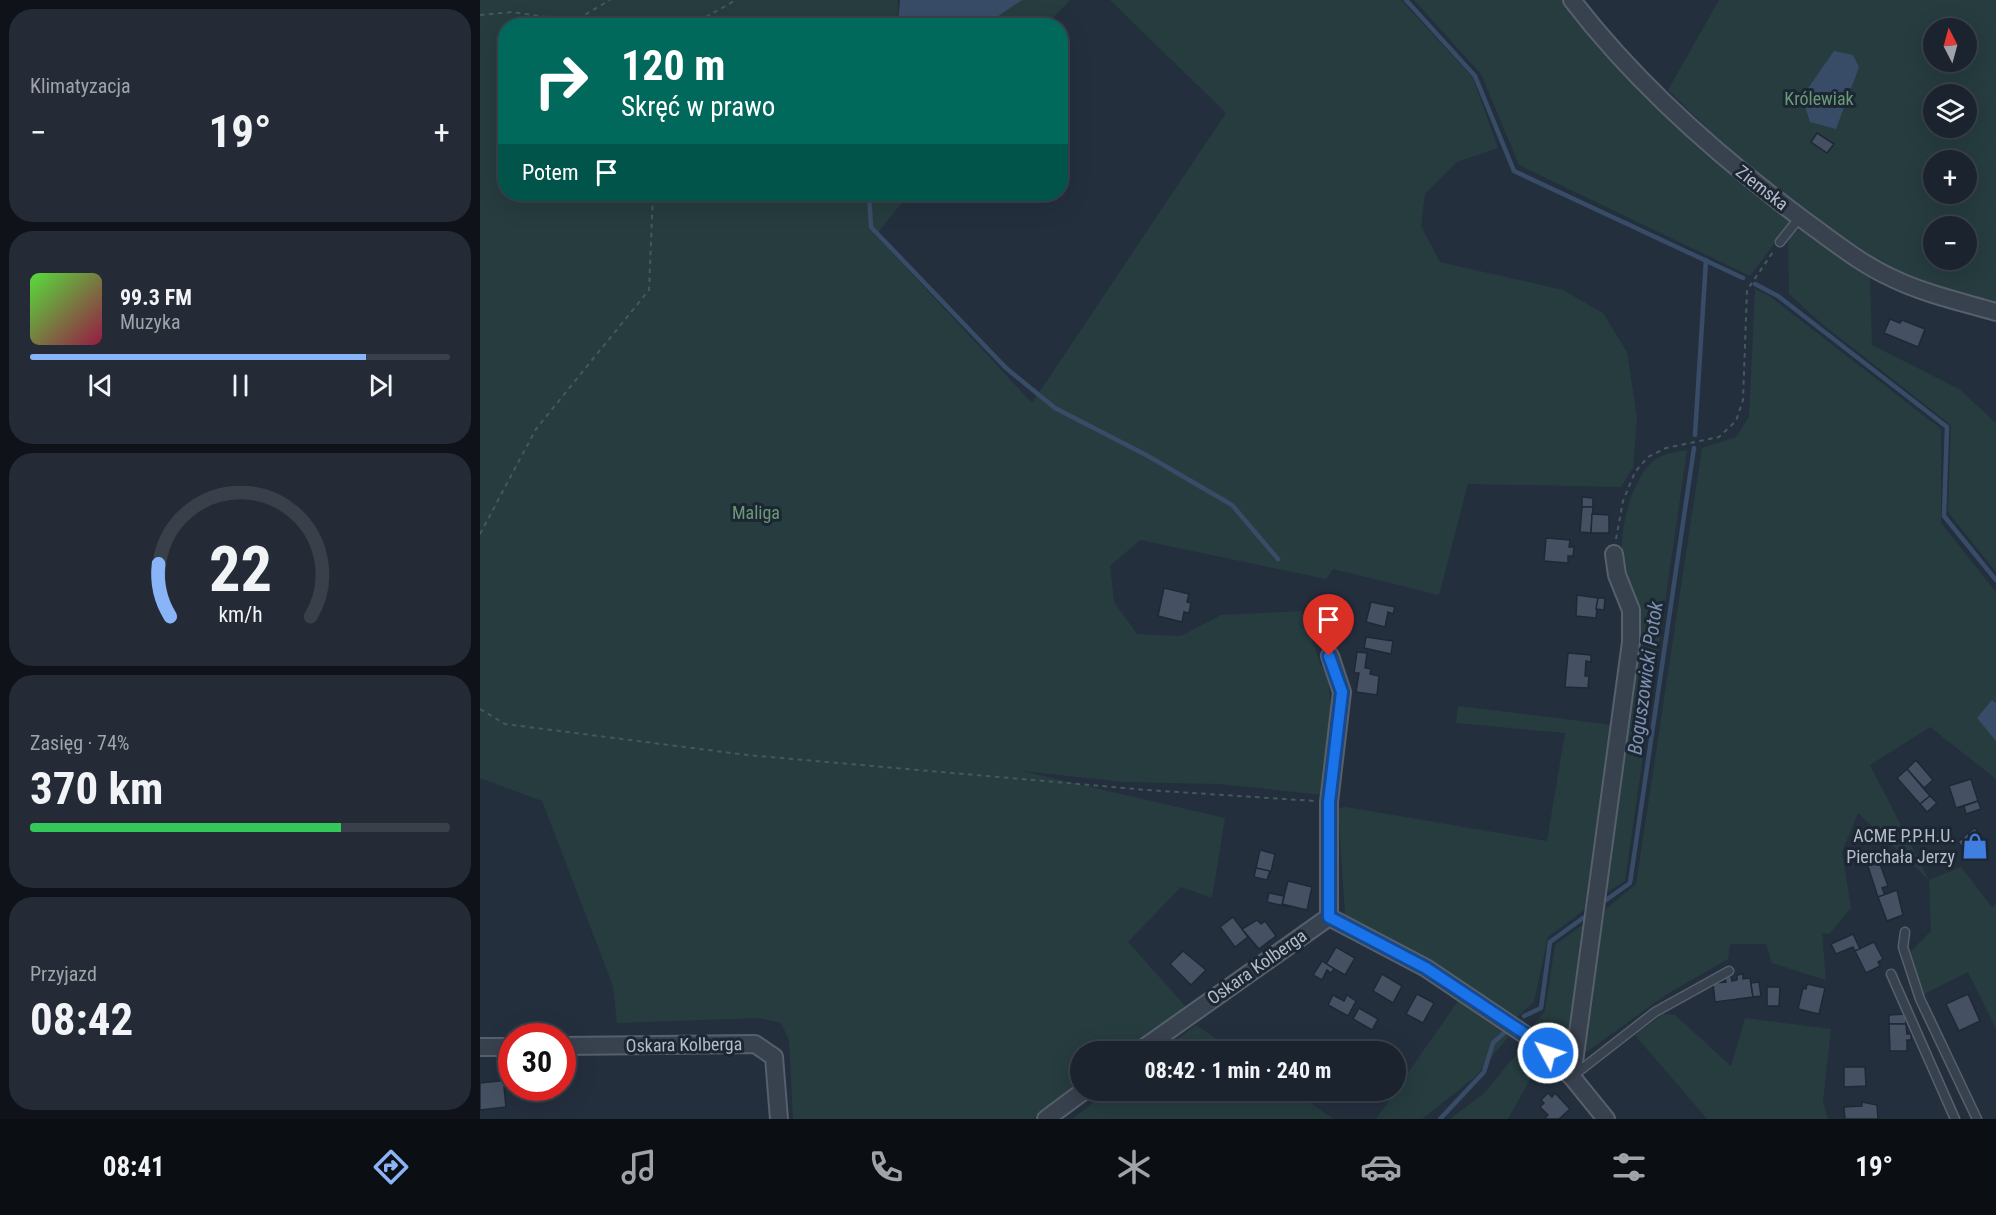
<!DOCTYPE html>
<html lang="pl">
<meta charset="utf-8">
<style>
:root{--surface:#1b232e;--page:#242b36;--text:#f1f3f6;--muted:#a0a4aa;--line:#39404a;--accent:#8ab4f8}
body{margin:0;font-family:"Roboto Condensed",sans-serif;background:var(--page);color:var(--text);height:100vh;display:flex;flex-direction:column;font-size:22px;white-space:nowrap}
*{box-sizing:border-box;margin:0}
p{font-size:20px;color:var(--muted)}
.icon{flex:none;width:33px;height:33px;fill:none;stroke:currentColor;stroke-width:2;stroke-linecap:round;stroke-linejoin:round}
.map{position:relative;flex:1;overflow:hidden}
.sheet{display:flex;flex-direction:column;gap:9px;padding:9px;background:#0f1319;width:480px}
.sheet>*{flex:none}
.guide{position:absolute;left:18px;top:18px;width:570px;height:183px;border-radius:24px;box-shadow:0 6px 24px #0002,0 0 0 2px var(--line);background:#00695c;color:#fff;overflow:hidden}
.needle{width:39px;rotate:354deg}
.fabs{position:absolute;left:1443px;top:18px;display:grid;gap:12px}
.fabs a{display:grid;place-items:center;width:54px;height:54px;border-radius:50%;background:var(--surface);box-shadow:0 6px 24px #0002,0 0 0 2px var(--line);font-size:30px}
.speed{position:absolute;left:18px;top:1023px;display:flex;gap:12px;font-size:30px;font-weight:700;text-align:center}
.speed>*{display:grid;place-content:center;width:78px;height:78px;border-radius:50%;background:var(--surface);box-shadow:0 6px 24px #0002,0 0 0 2px var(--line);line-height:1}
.speed .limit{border:9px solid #d22;background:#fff;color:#111}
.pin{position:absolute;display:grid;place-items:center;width:51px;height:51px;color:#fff;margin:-62px -26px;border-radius:50% 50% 50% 0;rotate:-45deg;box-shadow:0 0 6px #0007}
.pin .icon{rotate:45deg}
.me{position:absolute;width:66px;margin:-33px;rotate:310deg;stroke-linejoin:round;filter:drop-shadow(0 0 4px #0008)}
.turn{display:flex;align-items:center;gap:21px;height:126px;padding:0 24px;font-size:27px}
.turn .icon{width:78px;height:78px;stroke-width:2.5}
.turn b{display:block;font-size:42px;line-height:51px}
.then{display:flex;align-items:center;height:57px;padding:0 24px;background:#0003;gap:12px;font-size:22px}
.big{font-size:45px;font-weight:700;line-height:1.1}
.sheet .tile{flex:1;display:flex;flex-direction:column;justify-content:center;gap:9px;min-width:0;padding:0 21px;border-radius:24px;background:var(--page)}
.sheet .dial{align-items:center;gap:0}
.dial svg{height:156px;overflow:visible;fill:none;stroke:var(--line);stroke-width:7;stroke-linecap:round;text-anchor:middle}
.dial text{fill:var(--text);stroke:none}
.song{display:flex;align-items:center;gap:18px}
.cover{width:72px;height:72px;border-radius:9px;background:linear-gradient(135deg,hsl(110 70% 55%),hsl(340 70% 35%))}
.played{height:6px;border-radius:3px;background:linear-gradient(90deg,var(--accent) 80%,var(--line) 80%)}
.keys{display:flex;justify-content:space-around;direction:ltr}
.heat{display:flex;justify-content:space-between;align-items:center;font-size:33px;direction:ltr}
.charge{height:9px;border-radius:4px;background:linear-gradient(90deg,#34c759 74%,var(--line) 0)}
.trip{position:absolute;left:590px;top:1041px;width:336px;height:60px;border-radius:30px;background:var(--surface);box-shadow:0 6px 24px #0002,0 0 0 2px var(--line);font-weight:700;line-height:60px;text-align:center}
.tab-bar{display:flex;height:96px;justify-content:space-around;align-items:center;background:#0b0e12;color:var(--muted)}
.tab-bar .icon{width:42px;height:42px}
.tab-bar .on{color:var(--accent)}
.tab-bar b{font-size:27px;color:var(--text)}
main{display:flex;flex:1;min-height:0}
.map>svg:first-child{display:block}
</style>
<main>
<section class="sheet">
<div class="tile"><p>Klimatyzacja</p>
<div class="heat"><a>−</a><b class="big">19°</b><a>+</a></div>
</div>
<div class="tile">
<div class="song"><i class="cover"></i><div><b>99.3 FM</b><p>Muzyka</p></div></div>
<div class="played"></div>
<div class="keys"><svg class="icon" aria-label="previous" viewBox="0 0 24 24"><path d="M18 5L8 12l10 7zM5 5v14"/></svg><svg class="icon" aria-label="pause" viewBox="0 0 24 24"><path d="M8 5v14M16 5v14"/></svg><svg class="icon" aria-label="next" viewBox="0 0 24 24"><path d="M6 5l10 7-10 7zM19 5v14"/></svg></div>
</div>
<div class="tile dial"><svg viewBox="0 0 100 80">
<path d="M14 69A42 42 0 1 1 86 69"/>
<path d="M14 69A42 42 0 0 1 8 42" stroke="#8ab4f8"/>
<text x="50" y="56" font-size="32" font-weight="700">22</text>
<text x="50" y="72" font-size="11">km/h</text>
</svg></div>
<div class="tile"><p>Zasięg · 74%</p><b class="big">370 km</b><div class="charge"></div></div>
<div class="tile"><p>Przyjazd</p><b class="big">08:42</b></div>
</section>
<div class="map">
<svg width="1516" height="1119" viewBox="0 0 1516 1119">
<rect width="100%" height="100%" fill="#242f3e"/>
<g fill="#263c3f" fill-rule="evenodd">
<path d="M 0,0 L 418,0 L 419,25 L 26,26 L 26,194 L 429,194 L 396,235 L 552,403 L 746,113 L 630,0 L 921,0 L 993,78 L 1018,148 L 977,162 L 945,194 L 941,226 L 960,262 L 1083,290 L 1123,313 L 1147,352 L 1157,418 L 1153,468 L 1141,487 L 988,484 L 959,595 L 853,569 L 846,579 L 660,540 L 630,566 L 634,602 L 657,634 L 701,636 L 741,615 L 822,611 L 841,666 L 847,664 L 852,722 L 843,795 L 739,784 L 644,782 L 542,771 L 745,818 L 732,898 L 701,887 L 648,942 L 708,1009 L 648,1051 L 600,1052 L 600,1086 L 553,1119 L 313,1119 L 309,1040 L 301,1023 L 279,1018 L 137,1023 L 133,986 L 62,801 L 0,778 Z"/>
<path d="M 542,0 L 590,0 L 566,25 L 500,26 L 510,22 Z"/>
<path d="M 934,0 L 1084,0 L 1122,48 L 1312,220 L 1270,276 L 1039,165 L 1001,74 Z"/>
<path d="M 1239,0 L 1516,0 L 1516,303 L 1411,272 L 1280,180 L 1188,90 ZM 1454,28 L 1486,28 L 1486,62 L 1454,62 ZM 1454,94 L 1486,94 L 1486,128 L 1454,128 ZM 1454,160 L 1486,160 L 1486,194 L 1454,194 ZM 1454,226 L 1486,226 L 1486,260 L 1454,260 Z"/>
<path d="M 1329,229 L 1390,278 L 1392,345 L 1479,389 L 1516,423 L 1516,572 L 1468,512 L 1471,425 L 1341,323 L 1309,294 L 1308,243 L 1314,231 Z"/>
<path d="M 1275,289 L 1288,295 L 1461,429 L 1461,523 L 1516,592 L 1516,779 L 1450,727 L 1390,765 L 1449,880 L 1481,867 L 1512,907 L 1516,904 L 1516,1029 L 1488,972 L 1442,995 L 1430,952 L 1451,931 L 1449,880 L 1378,813 L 1362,852 L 1371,908 L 1349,934 L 1342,933 L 1346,980 L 1292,963 L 1286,944 L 1250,944 L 1248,959 L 1187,994 L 1101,1056 L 1121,913 L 1156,884 L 1222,448 L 1256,437 L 1269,417 Z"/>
<path d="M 1207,450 L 1145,881 L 1124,894 L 1130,828 L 1161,616 C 1158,598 1149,586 1144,569 C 1136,540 1150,482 1172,462 C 1181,454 1196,452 1207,450 Z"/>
<path d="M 978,706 L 1133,725 L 1108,907 L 1068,937 L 1054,1002 L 1037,1017 L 865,914 L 858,808 L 866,807 L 1067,841 L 1085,733 L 976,723 Z"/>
<path d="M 1108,921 L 1088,1064 L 1051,1028 L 1065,1011 L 1075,945 Z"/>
<path d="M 978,1001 L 1029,1036 L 995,1077 L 942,1119 L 896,1119 Z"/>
<path d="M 1183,1014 L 1195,1015 L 1251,1066 L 1265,1018 L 1351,1029 L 1343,1101 L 1348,1119 L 1227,1119 L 1155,1035 Z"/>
<path d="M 716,1025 L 755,1051 L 681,1051 Z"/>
<path d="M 1044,1045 L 1062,1058 L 1028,1119 L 970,1119 L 1004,1093 Z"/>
<path d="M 630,1090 L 812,1091 L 854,1119 L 592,1119 Z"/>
</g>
<g fill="#394c67">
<path d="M 420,0 L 542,0 L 510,22 L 500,25 L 418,25 Z"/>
<path d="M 1354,51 L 1373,55 L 1379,67 L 1356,129 L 1330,122 L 1322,97 Z"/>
<path d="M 1512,700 L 1516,703 L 1516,741 L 1497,718 Z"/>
</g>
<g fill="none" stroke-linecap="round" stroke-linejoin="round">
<g stroke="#394c67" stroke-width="4.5">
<path d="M 926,0 L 995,76 L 1034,171 L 1263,278"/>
<path d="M 389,194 L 391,227 L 526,368 L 575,408 L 668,456 L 752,505 L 798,559"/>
<path d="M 1275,284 L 1298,296 L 1467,427 L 1464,516 L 1516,580"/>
<path d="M 1215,435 L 1226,260"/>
<path d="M 1126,900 L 1150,883 L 1214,448"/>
<path d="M 1044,1016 L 1061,1008 L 1070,942 L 1103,918"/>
<path d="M 960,1119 L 1004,1072 L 1013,1043 L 1024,1033"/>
</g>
</g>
<g fill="#455162" stroke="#1f2835" stroke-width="1.5">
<path d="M 1337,133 L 1354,144 L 1347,153 L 1331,142 Z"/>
<path d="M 1410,319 L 1420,323 L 1422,320 L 1445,329 L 1438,347 L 1404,333 Z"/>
<path d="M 1102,497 L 1113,498 L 1113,507 L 1102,507 Z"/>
<path d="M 1102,507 L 1113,507 L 1111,533 L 1100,532 Z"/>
<path d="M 1112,514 L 1129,515 L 1129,533 L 1111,533 Z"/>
<path d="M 1066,538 L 1090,540 L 1089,547 L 1094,547 L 1093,556 L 1088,556 L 1088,563 L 1064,561 Z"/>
<path d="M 684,588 L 709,594 L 707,602 L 711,603 L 709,613 L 704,612 L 702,622 L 678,616 Z"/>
<path d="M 1097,595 L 1118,598 L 1116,618 L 1096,616 Z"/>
<path d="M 1118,598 L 1125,598 L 1124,610 L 1116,609 Z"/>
<path d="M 891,602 L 915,607 L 913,614 L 908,612 L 905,627 L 886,622 Z"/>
<path d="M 886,637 L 913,641 L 911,654 L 884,648 Z"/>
<path d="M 877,652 L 887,653 L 885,668 L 891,669 L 890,674 L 899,676 L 897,695 L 876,692 L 879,673 L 874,673 Z"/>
<path d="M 1088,653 L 1111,655 L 1111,662 L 1106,661 L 1105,676 L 1109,676 L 1108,688 L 1085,687 Z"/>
<path d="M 1436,760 L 1453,780 L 1444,788 L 1427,769 Z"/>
<path d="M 1427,769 L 1450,796 L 1440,804 L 1417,778 Z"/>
<path d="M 1491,779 L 1498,801 L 1476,808 L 1469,786 Z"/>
<path d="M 1450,796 L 1457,803 L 1447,812 L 1440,804 Z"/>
<path d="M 1498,801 L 1501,809 L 1486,814 L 1484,806 Z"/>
<path d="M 1495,828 L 1505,842 L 1499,847 L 1488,833 Z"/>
<path d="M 1488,833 L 1499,847 L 1489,855 L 1478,842 Z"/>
<path d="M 780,850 L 795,854 L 791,872 L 776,868 Z"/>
<path d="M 1395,850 L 1408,886 L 1402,888 L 1405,895 L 1398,897 L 1384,854 Z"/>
<path d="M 776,868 L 790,871 L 787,880 L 774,877 Z"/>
<path d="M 808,881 L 832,887 L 827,910 L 802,904 Z"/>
<path d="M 1417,890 L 1423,915 L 1407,921 L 1398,897 Z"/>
<path d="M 789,893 L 804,896 L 802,904 L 809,907 L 787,902 Z"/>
<path d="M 753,917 L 768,937 L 755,947 L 740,927 Z"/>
<path d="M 777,920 L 781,924 L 785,921 L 796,936 L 779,949 L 762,929 Z"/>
<path d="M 1373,934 L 1380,949 L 1375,951 L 1373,947 L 1356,954 L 1351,944 Z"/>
<path d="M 1394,942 L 1403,959 L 1398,962 L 1400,966 L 1386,973 L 1375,951 Z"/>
<path d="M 856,947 L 875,958 L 865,975 L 846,964 Z"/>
<path d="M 703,951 L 726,970 L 711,985 L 690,964 Z"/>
<path d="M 842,961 L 854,969 L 851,973 L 847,970 L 842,980 L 833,975 Z"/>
<path d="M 902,974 L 922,986 L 913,1003 L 893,991 Z"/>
<path d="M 1263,974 L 1263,979 L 1270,978 L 1273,997 L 1235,1002 L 1233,983 L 1246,982 L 1245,977 L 1251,976 L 1252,981 L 1257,980 L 1257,975 Z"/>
<path d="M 1279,982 L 1281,996 L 1273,997 L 1271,983 Z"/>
<path d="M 1327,984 L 1345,988 L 1339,1014 L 1318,1009 L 1323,988 L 1326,989 Z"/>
<path d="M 1287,987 L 1300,987 L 1299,1006 L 1287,1006 Z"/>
<path d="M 937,994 L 954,1003 L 943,1023 L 926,1014 Z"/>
<path d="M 1488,994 L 1500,1021 L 1479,1031 L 1466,1004 Z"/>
<path d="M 853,995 L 864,1001 L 867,995 L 876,1001 L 868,1016 L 848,1005 Z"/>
<path d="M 879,1008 L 898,1019 L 892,1030 L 873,1019 Z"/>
<path d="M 1426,1014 L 1426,1024 L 1409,1024 L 1409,1015 Z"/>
<path d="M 1409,1024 L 1426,1024 L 1427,1034 L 1431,1034 L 1431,1040 L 1427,1040 L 1427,1051 L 1410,1051 Z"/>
<path d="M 1364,1067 L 1385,1067 L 1386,1086 L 1364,1087 Z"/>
<path d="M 28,1080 L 28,1087 L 24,1087 L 26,1107 L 0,1110 L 0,1083 Z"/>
<path d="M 1068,1093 L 1072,1097 L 1075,1093 L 1090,1109 L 1079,1119 L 1064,1119 L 1068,1115 L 1060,1107 L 1064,1103 L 1061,1100 Z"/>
<path d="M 1382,1102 L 1397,1105 L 1398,1119 L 1365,1119 L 1364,1107 L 1382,1106 Z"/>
</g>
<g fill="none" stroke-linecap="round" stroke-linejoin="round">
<g stroke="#565f6c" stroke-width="11">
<g id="service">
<path d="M 1300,242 L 1320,217"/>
<path d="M 1425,932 L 1423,947 L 1440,999 L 1497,1119"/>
<path d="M 1411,974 L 1475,1119"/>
<path d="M 1094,1075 L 1175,1012 L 1249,971"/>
</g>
</g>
<g stroke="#565f6c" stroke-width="20">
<g id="minor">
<path d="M 1092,0 C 1157,85 1239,157 1325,221 C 1353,241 1381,264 1412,278 C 1445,294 1482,302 1516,312"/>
<path d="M 849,917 L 849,802 L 862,692 L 850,656"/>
<path d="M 82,1046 L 275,1044 L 294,1057 L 299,1119"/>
<path d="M 0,1047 L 32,1047"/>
<path d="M 658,1052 L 849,917 L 946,968 L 1056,1042 L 1092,1077 L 1126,1119"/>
<path d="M 1092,1077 L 1151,642 L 1151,610 L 1137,575 L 1134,554"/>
<path d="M 566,1119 L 605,1090"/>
</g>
</g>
<g stroke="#44595c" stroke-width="2" stroke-dasharray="4.5 4.5" stroke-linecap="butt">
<path d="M 0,15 L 32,12 L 94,21 L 130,0"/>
<path d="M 210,26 L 256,0"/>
<path d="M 0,534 L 56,429 L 169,290 L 173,194"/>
<path d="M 1136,539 L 1143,501 L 1155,472 L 1168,457 L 1186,448 L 1239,437 L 1256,421 L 1263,400 L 1267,290 L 1293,252"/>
<path d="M 0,709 L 25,724 L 267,755 L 667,790 L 835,801"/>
</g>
<use href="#service" stroke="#38414e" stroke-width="8"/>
<use href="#minor" stroke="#38414e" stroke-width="16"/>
</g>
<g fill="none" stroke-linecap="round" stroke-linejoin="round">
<g stroke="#114b97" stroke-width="15">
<path id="route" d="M 849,656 L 862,692 L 849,802 L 849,917 L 946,968 L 1056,1041 L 1068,1053"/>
</g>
<use href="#route" stroke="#1a73e8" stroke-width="10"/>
</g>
<defs>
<g id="shop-bare" transform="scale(2.07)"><path d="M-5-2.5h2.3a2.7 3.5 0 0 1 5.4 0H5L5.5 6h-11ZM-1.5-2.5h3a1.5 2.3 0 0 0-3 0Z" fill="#3f7fe0" stroke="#1d2633" stroke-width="2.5" paint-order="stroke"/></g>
</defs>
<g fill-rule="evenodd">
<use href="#shop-bare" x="1495" y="846"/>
</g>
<g text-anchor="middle" stroke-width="6" stroke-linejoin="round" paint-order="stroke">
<g font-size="18" fill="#6b9a76" stroke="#1d2633">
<text x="1339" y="105">Królewiak</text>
<text x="276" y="519">Maliga</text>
</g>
<g font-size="18" fill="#b4bcc9" stroke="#1d2633">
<text transform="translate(1282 188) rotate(38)" y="6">Ziemska</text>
<text transform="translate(777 967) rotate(-35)" y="6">Oskara Kolberga</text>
<text transform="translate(204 1045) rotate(-1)" y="6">Oskara Kolberga</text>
</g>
<g font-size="18" fill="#b4bcc9" stroke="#1d2633" text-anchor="end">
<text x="1475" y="842">ACME P.P.H.U.<tspan x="1475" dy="21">Pierchała Jerzy</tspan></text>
</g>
<g font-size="20" font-style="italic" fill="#7c92b1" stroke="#1d2633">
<text transform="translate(1165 678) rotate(-82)" y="7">Boguszowicki Potok</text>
</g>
</g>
</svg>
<div class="fabs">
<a><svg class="needle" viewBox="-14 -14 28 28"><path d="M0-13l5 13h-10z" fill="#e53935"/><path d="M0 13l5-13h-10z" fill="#a0a4aa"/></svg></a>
<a><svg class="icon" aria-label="layers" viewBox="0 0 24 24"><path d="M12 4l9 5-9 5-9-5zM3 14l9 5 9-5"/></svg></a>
<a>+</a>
<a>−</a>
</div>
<div class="speed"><div class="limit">30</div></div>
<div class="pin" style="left:849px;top:656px;background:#d93025"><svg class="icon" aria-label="arrive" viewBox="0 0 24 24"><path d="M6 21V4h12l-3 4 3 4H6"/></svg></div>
<svg class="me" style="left:1068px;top:1053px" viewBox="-20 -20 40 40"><circle r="17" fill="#1a73e8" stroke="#fff" stroke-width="3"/><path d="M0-11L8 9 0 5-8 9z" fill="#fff"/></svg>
<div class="trip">08:42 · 1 min · 240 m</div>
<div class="guide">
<div class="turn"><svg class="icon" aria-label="right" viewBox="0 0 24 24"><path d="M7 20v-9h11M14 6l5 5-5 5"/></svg><div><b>120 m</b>Skręć w prawo</div></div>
<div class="then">Potem<svg class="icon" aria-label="arrive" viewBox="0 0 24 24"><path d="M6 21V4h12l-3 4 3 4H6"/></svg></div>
</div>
</div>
</main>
<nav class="tab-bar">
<b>08:41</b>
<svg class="icon on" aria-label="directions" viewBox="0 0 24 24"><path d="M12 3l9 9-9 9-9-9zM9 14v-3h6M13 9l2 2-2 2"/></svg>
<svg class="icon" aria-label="music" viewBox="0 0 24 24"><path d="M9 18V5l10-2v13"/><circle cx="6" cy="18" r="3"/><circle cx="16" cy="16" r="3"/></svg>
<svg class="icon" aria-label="phone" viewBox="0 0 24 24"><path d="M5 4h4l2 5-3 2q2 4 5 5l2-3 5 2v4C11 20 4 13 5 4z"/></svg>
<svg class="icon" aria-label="climate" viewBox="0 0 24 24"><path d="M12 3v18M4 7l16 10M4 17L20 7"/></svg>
<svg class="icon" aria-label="car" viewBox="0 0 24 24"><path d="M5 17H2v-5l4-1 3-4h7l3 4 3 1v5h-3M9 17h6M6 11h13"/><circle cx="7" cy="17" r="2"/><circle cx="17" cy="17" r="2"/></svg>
<svg class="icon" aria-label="filters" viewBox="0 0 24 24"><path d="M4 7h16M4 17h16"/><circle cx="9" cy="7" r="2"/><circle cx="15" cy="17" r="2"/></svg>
<b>19°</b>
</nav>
